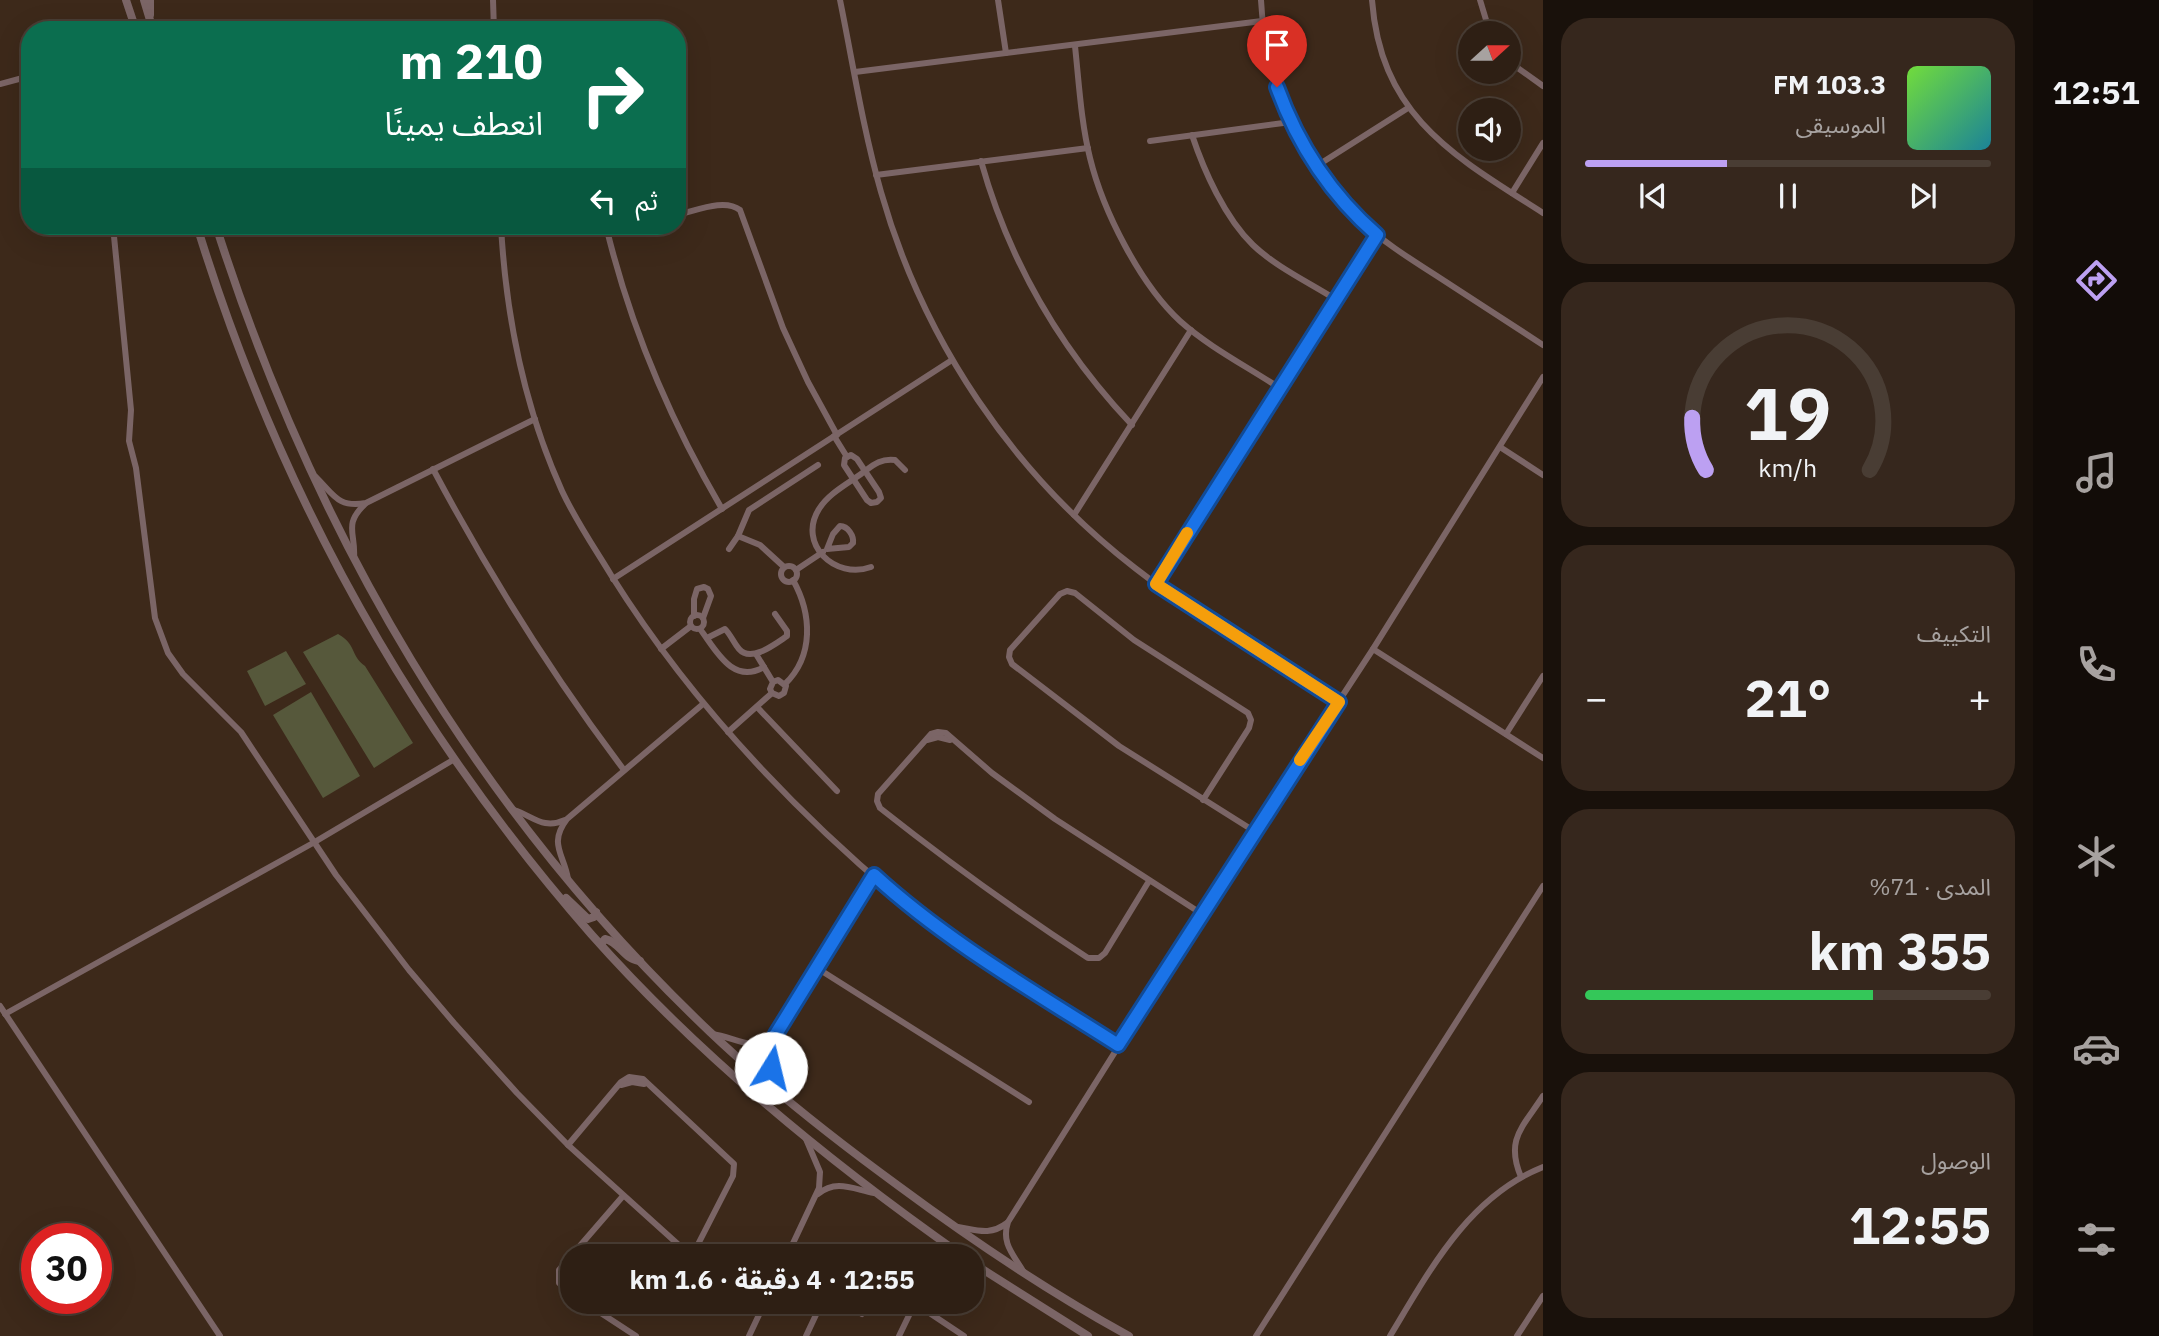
<!DOCTYPE html>
<html lang="ar">
<meta charset="utf-8">
<style>
:root{--surface:#2e1f14;--page:#36271d;--text:#f1f3f6;--muted:#a7a2a0;--line:#493d34;--accent:#bca0f2}
body{margin:0;font-family:"IBM Plex Sans","Noto Sans Arabic",sans-serif;background:var(--page);color:var(--text);direction:rtl;height:100vh;display:flex;flex-direction:column;font-size:26px;white-space:nowrap}
*{box-sizing:border-box;margin:0}
p{font-size:23px;color:var(--muted)}
.icon{flex:none;width:38px;height:38px;fill:none;stroke:currentColor;stroke-width:2;stroke-linecap:round;stroke-linejoin:round}
.map{position:relative;flex:1;overflow:hidden;direction:ltr}
.drawer{display:flex;flex-direction:column;gap:18px;padding:18px;background:#19110b;width:490px}
.drawer>*{flex:none}
.hud{position:absolute;left:21px;top:21px;width:665px;height:214px;border-radius:28px;box-shadow:0 7px 28px #0002,0 0 0 2px var(--line);direction:rtl;background:#0b6e4f;color:#fff;overflow:hidden}
.needle{width:46px;rotate:69deg}
.controls{position:absolute;left:1458px;top:21px;display:grid;gap:14px}
.controls a{display:grid;place-items:center;width:63px;height:63px;border-radius:50%;background:var(--surface);box-shadow:0 7px 28px #0002,0 0 0 2px var(--line);font-size:35px}
.speed{position:absolute;left:21px;top:1223px;display:flex;gap:14px;font-size:35px;font-weight:700;text-align:center}
.speed>*{display:grid;place-content:center;width:91px;height:91px;border-radius:50%;background:var(--surface);box-shadow:0 7px 28px #0002,0 0 0 2px var(--line);line-height:1}
.speed .limit{border:10px solid #d22;background:#fff;color:#111}
.pin{position:absolute;display:grid;place-items:center;width:60px;height:60px;color:#fff;margin:-72px -30px;border-radius:50% 50% 50% 0;rotate:-45deg;box-shadow:0 0 7px #0007}
.pin .icon{rotate:45deg}
.me{position:absolute;width:77px;margin:-38px;rotate:9deg;stroke-linejoin:round;filter:drop-shadow(0 0 5px #0008)}
.turn{display:flex;align-items:center;gap:24px;height:147px;padding:0 28px;font-size:32px}
.turn .icon{width:91px;height:91px;stroke-width:2.5}
.turn b{display:block;font-size:49px;line-height:60px}
.then{display:flex;align-items:center;height:66px;padding:0 28px;background:#0003;gap:14px;font-size:26px}
.big{font-size:52px;font-weight:700;line-height:1.1}
.drawer .widget{flex:1;display:flex;flex-direction:column;justify-content:center;gap:10px;min-width:0;padding:0 24px;border-radius:28px;background:var(--page)}
.drawer .dial{align-items:center;gap:0}
.dial svg{height:182px;overflow:visible;fill:none;stroke:var(--line);stroke-width:7;stroke-linecap:round;text-anchor:middle}
.dial text{fill:var(--text);stroke:none}
.song{display:flex;align-items:center;gap:21px}
.cover{width:84px;height:84px;border-radius:10px;background:linear-gradient(135deg,hsl(100 70% 55%),hsl(190 70% 35%))}
.played{height:7px;border-radius:4px;background:linear-gradient(90deg,var(--accent) 35%,var(--line) 35%)}
.keys{display:flex;justify-content:space-around;direction:ltr}
.heat{display:flex;justify-content:space-between;align-items:center;font-size:38px;direction:ltr}
.charge{height:10px;border-radius:5px;background:linear-gradient(90deg,#34c759 71%,var(--line) 0)}
.trip{position:absolute;left:560px;top:1244px;width:424px;height:70px;border-radius:28px;background:var(--surface);box-shadow:0 7px 28px #0002,0 0 0 2px var(--line);font-weight:700;line-height:70px;text-align:center;direction:rtl}
main{display:flex;flex:1;min-height:0}
.menu{display:flex;flex-direction:column;width:126px;justify-content:space-around;align-items:center;background:#120c08;color:var(--muted)}
.menu .icon{width:49px;height:49px}
.menu .current{color:var(--accent)}
.menu b{font-size:32px;color:var(--text)}
.map>svg:first-child{display:block}
</style>
<main>
<nav class="menu">
<b>12:51</b>
<svg class="icon current" aria-label="directions" viewBox="0 0 24 24"><path d="M12 3l9 9-9 9-9-9zM9 14v-3h6M13 9l2 2-2 2"/></svg>
<svg class="icon" aria-label="music" viewBox="0 0 24 24"><path d="M9 18V5l10-2v13"/><circle cx="6" cy="18" r="3"/><circle cx="16" cy="16" r="3"/></svg>
<svg class="icon" aria-label="phone" viewBox="0 0 24 24"><path d="M5 4h4l2 5-3 2q2 4 5 5l2-3 5 2v4C11 20 4 13 5 4z"/></svg>
<svg class="icon" aria-label="climate" viewBox="0 0 24 24"><path d="M12 3v18M4 7l16 10M4 17L20 7"/></svg>
<svg class="icon" aria-label="car" viewBox="0 0 24 24"><path d="M5 17H2v-5l4-1 3-4h7l3 4 3 1v5h-3M9 17h6M6 11h13"/><circle cx="7" cy="17" r="2"/><circle cx="17" cy="17" r="2"/></svg>
<svg class="icon" aria-label="filters" viewBox="0 0 24 24"><path d="M4 7h16M4 17h16"/><circle cx="9" cy="7" r="2"/><circle cx="15" cy="17" r="2"/></svg>
</nav>
<section class="drawer">
<div class="widget">
<div class="song"><i class="cover"></i><div><b>103.3 FM</b><p>الموسيقى</p></div></div>
<div class="played"></div>
<div class="keys"><svg class="icon" aria-label="previous" viewBox="0 0 24 24"><path d="M18 5L8 12l10 7zM5 5v14"/></svg><svg class="icon" aria-label="pause" viewBox="0 0 24 24"><path d="M8 5v14M16 5v14"/></svg><svg class="icon" aria-label="next" viewBox="0 0 24 24"><path d="M6 5l10 7-10 7zM19 5v14"/></svg></div>
</div>
<div class="widget dial"><svg viewBox="0 0 100 80">
<path d="M14 69A42 42 0 1 1 86 69"/>
<path d="M14 69A42 42 0 0 1 8 46" stroke="#bca0f2"/>
<text x="50" y="56" font-size="32" font-weight="700">19</text>
<text x="50" y="72" font-size="11">km/h</text>
</svg></div>
<div class="widget"><p>التكييف</p>
<div class="heat"><a>−</a><b class="big">21°</b><a>+</a></div>
</div>
<div class="widget"><p>المدى · 71%</p><b class="big">355 km</b><div class="charge"></div></div>
<div class="widget"><p>الوصول</p><b class="big">12:55</b></div>
</section>
<div class="map">
<svg width="1543" height="1336" viewBox="0 0 1543 1336">
<rect width="100%" height="100%" fill="#3d291a"/>
<g fill="#56583b">
<path d="M 338,634 C 357,645 350,655 365,666 L 413,743 L 374,768 L 303,652 Z"/>
<path d="M 286,651 L 306,684 L 265,706 L 247,671 Z"/>
<path d="M 311,692 L 360,776 L 323,798 L 273,715 Z"/>
</g>
<g fill="none" stroke-linecap="round" stroke-linejoin="round">
<g stroke="#7b6566" stroke-width="6">
<path d="M 493,0 L 494,30"/>
<path d="M 840,0 C 853,64 863,129 881,192 C 923,340 1013,474 1135,568 C 1199,618 1271,658 1339,702"/>
<path d="M 998,0 L 1006,53"/>
<path d="M 1261,0 C 1265,82 1299,162 1358,219 C 1383,242 1412,260 1440,278 C 1474,300 1509,323 1543,345"/>
<path d="M 1372,0 C 1381,117 1454,156 1543,213"/>
<path d="M 1480,0 L 1490,33"/>
<path d="M 151,15 L 151,0"/>
<path d="M 1075,46 C 1079,83 1081,122 1090,158 C 1103,211 1140,284 1180,321 C 1209,347 1246,366 1278,387"/>
<path d="M 1508,61 L 1543,86"/>
<path d="M 855,72 L 1262,21"/>
<path d="M 0,84 L 30,76"/>
<path d="M 1192,135 C 1204,171 1225,218 1253,245 C 1276,267 1308,282 1335,299"/>
<path d="M 1150,141 L 1291,122"/>
<path d="M 981,161 C 1009,261 1061,350 1132,425"/>
<path d="M 1315,167 L 1408,108"/>
<path d="M 876,175 L 1088,148"/>
<path d="M 1512,193 L 1543,143"/>
<path d="M 677,215 C 696,211 724,198 740,210 L 783,328 L 808,382 L 837,435"/>
<path d="M 113,226 L 131,410 L 129,441 L 136,468 L 155,618 L 168,653 L 183,674 L 241,732 L 336,875 L 409,970 L 454,1023 L 517,1093 L 568,1145 L 691,1256"/>
<path d="M 501,226 C 506,316 525,409 562,491 C 576,521 594,547 611,575 C 687,696 786,803 895,895 C 963,952 1043,997 1118,1045"/>
<path d="M 606,226 C 630,326 670,420 722,509"/>
<path d="M 607,230 L 625,226"/>
<path d="M 834,436 L 847,457"/>
<path d="M 1500,447 L 1543,475"/>
<path d="M 851,455 L 857,459 L 879,492 L 881,498 L 877,502 L 871,503 L 867,500 L 844,465 L 845,458 Z"/>
<path d="M 433,469 C 491,578 550,672 624,770"/>
<path d="M 316,477 C 334,495 338,508 366,503 L 535,419"/>
<path d="M 1074,515 L 1191,330"/>
<path d="M 840,526 C 848,526 854,536 853,543 L 849,547 L 827,549 L 833,534 Z"/>
<path d="M 738,536 L 760,545 L 784,567"/>
<path d="M 729,549 L 738,536 L 749,510 L 818,465"/>
<path d="M 354,558 C 356,533 343,525 365,504"/>
<circle cx="789" cy="574" r="8"/>
<path d="M 871,567 C 835,580 797,544 819,509 C 828,494 847,484 861,474 C 872,466 880,458 895,460 L 905,470"/>
<path d="M 796,570 L 823,552"/>
<path d="M 613,579 L 952,360"/>
<path d="M 1155,584 L 1377,235"/>
<circle cx="697" cy="622" r="7"/>
<path d="M 694,616 L 694,599 L 697,589 L 704,587 L 708,589 L 711,596 L 703,618"/>
<path d="M 700,629 C 716,650 732,685 764,667"/>
<path d="M 707,638 L 725,629 C 731,635 733,642 739,649 C 751,663 775,644 787,636 L 787,631 L 775,614"/>
<path d="M 661,649 L 691,626"/>
<path d="M 1373,649 L 1543,758"/>
<path d="M 756,654 L 773,682 L 770,689 L 772,693 L 779,696 L 784,693 L 786,686 L 778,680 L 773,682"/>
<path d="M 785,684 C 814,656 812,614 793,580"/>
<path d="M 757,707 L 837,791"/>
<path d="M 728,732 L 772,693"/>
<path d="M 1506,734 L 1543,676"/>
<path d="M 927,740 L 938,737 L 950,740"/>
<path d="M 1203,800 L 1249,728 L 1251,720 L 1248,713 L 1134,640 L 1075,593 L 1067,591 L 1060,594 L 1010,650 L 1009,657 L 1012,664 L 1119,746 L 1254,831"/>
<path d="M 514,810 C 533,816 543,830 565,820"/>
<path d="M 568,879 C 564,854 548,844 567,819 L 703,704"/>
<path d="M 1149,881 L 1105,953 L 1099,958 L 1088,958 C 1016,911 947,861 880,808 L 877,801 L 878,794 L 931,734 L 938,732 L 946,733 L 992,773 L 1055,819 L 1202,914"/>
<path d="M 817,968 L 1029,1102"/>
<path d="M 0,1006 L 220,1336"/>
<path d="M 5,1014 L 313,843 L 453,760"/>
<path d="M 712,1034 C 736,1037 754,1054 775,1035"/>
<path d="M 621,1085 L 632,1082 L 644,1084"/>
<path d="M 786,1097 L 769,1064 L 771,1046 L 874,875"/>
<path d="M 568,1145 L 621,1082 L 629,1077 L 643,1079 L 734,1164 L 733,1176 L 692,1256"/>
<path d="M 1521,1177 C 1505,1139 1523,1127 1543,1096"/>
<path d="M 818,1194 C 836,1179 853,1189 874,1193"/>
<path d="M 958,1227 C 977,1230 990,1236 1007,1223"/>
<path d="M 787,1256 L 819,1188 L 820,1172 L 806,1139"/>
<path d="M 564,1266 L 563,1277 L 567,1290"/>
<path d="M 1023,1271 C 1013,1254 1001,1243 1008,1222 L 1254,831 L 1373,649 L 1543,377"/>
<path d="M 572,1294 L 559,1283 L 559,1270 L 623,1196"/>
<path d="M 584,1302 L 636,1336"/>
<path d="M 747,1302 L 760,1313"/>
<path d="M 913,1302 L 964,1336"/>
<path d="M 862,1314 L 868,1302"/>
<path d="M 749,1336 L 765,1302"/>
<path d="M 806,1336 L 822,1302"/>
<path d="M 899,1336 L 915,1303"/>
<path d="M 1256,1336 L 1543,886"/>
<path d="M 1390,1336 C 1430,1270 1468,1197 1543,1167"/>
<path d="M 1517,1336 L 1543,1296"/>
</g>
<g stroke="#7b6566" stroke-width="8">
<path d="M 126,0 L 136,30"/>
<path d="M 144,0 L 153,30"/>
<path d="M 197,226 C 278,490 408,725 591,934 C 700,1057 829,1162 963,1256"/>
<path d="M 216,226 C 314,533 475,809 710,1032 C 769,1088 834,1139 900,1187 C 973,1241 1049,1292 1129,1336"/>
<path d="M 566,898 L 588,919 L 594,917 L 596,912"/>
<path d="M 601,944 L 605,939 C 620,942 624,960 640,961"/>
<path d="M 971,1262 L 1088,1336"/>
</g>
</g>
<g fill="none" stroke-linecap="round" stroke-linejoin="round">
<g stroke="#114b97" stroke-width="18">
<path id="route" d="M 771,1068 L 769,1050 L 776,1034 L 874,875 C 947,942 1035,992 1118,1045 L 1339,702 L 1156,584 L 1377,235 C 1330,194 1298,145 1277,87"/>
</g>
<use href="#route" stroke="#1a73e8" stroke-width="12"/>
<path stroke="#f59e0b" stroke-width="12" d="M 1187,533 L 1156,584 L 1339,702 L 1300,760"/>
</g>
</svg>
<div class="controls">
<a><svg class="needle" viewBox="-14 -14 28 28"><path d="M0-13l5 13h-10z" fill="#e53935"/><path d="M0 13l5-13h-10z" fill="#a7a2a0"/></svg></a>
<a><svg class="icon" aria-label="sound" viewBox="0 0 24 24"><path d="M4 9h4l5-4v14l-5-4H4zM17 9q2 3 0 6"/></svg></a>
</div>
<div class="speed"><div class="limit">30</div></div>
<div class="pin" style="left:1277px;top:87px;background:#d93025"><svg class="icon" aria-label="arrive" viewBox="0 0 24 24"><path d="M6 21V4h12l-3 4 3 4H6"/></svg></div>
<svg class="me" style="left:771px;top:1068px" viewBox="-20 -20 40 40"><circle r="19" fill="#fff"/><path d="M0-13L10 11 0 6-10 11z" fill="#1a73e8"/></svg>
<div class="trip">12:55 · 4 دقيقة · 1.6 km</div>
<div class="hud">
<div class="turn"><svg class="icon" aria-label="right" viewBox="0 0 24 24"><path d="M7 20v-9h11M14 6l5 5-5 5"/></svg><div><b>210 m</b>انعطف يمينًا</div></div>
<div class="then">ثم<svg class="icon" aria-label="left" viewBox="0 0 24 24"><path d="M17 20v-9H6M10 6l-5 5 5 5"/></svg></div>
</div>
</div>
</main>
